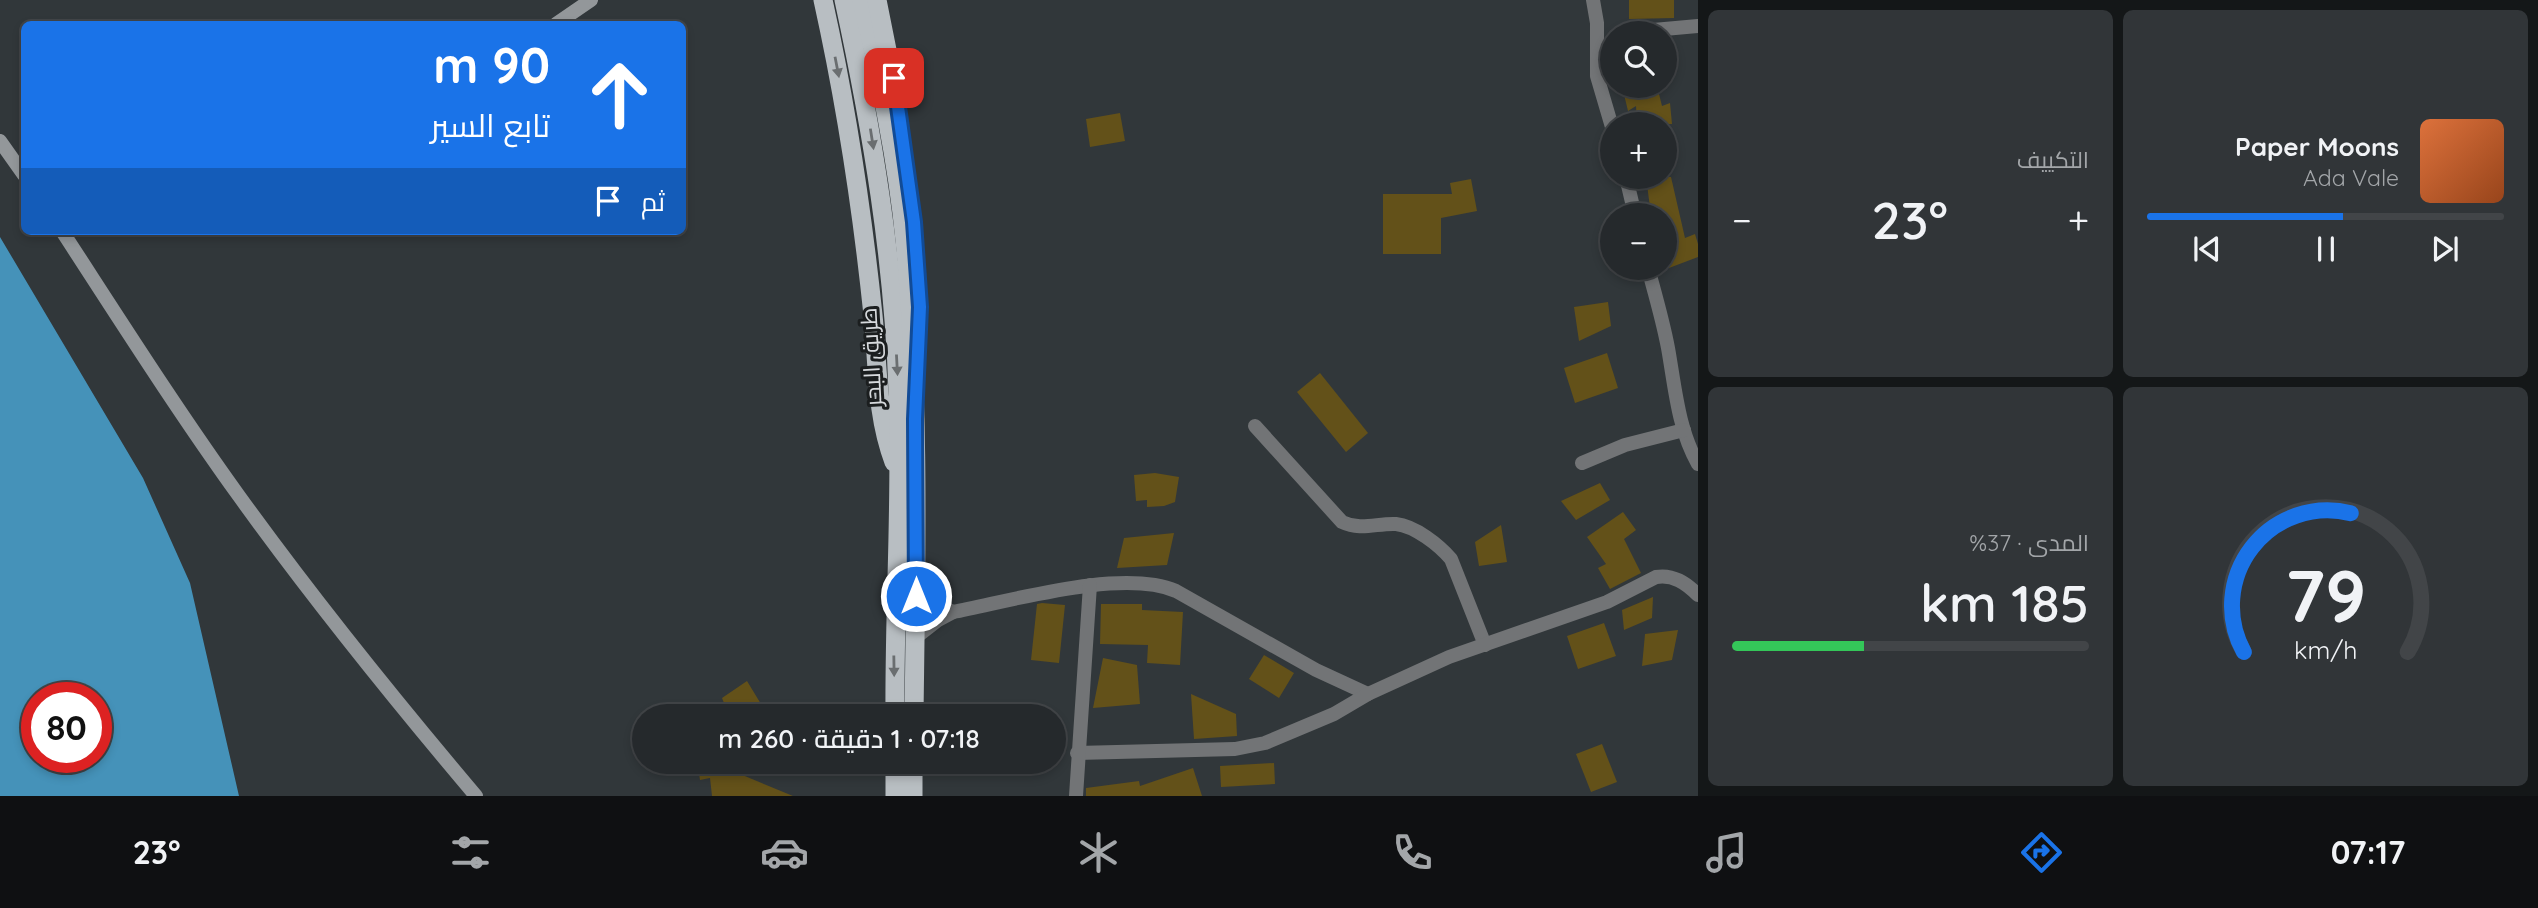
<!DOCTYPE html>
<html lang="ar">
<meta charset="utf-8">
<style>
:root{--surface:#25292c;--page:#313538;--text:#f1f3f6;--muted:#a3a6a9;--line:#424548;--accent:#1a73e8}
body{margin:0;font-family:Quicksand,Cairo,sans-serif;background:var(--page);color:var(--text);direction:rtl;height:100vh;display:flex;flex-direction:column;font-size:26px;white-space:nowrap}
*{box-sizing:border-box;margin:0}
p{font-size:23px;color:var(--muted)}
.icon{flex:none;width:38px;height:38px;fill:none;stroke:currentColor;stroke-width:2;stroke-linecap:round;stroke-linejoin:round}
.map{position:relative;flex:1;overflow:hidden;direction:ltr}
.details{display:flex;flex-direction:column;gap:10px;padding:10px;background:#141718;width:840px}
.details>*{flex:none}
.guide{position:absolute;left:21px;top:21px;width:665px;height:214px;border-radius:10px;box-shadow:0 4px 10px #0003,0 0 0 2px var(--line);direction:rtl;background:#1a73e8;color:#fff;overflow:hidden}
.tools{position:absolute;left:1600px;top:21px;display:grid;gap:14px}
.tools a{display:grid;place-items:center;width:77px;height:77px;border-radius:50%;background:var(--surface);box-shadow:0 4px 10px #0003,0 0 0 2px var(--line);font-size:35px}
.speed{position:absolute;left:21px;top:682px;display:flex;gap:14px;font-size:35px;font-weight:700;text-align:center}
.speed>*{display:grid;place-content:center;width:91px;height:91px;border-radius:50%;background:var(--surface);box-shadow:0 4px 10px #0003,0 0 0 2px var(--line);line-height:1}
.speed .limit{border:10px solid #d22;background:#fff;color:#111}
.pin{position:absolute;display:grid;place-items:center;width:60px;height:60px;color:#fff;margin:-30px;border-radius:14px;box-shadow:0 4px 10px #0006}
.me{position:absolute;width:77px;margin:-38px;rotate:0deg;stroke-linejoin:round;filter:drop-shadow(0 0 5px #0008)}
.turn{display:flex;align-items:center;gap:24px;height:147px;padding:0 21px;font-size:32px}
.turn .icon{width:91px;height:91px;stroke-width:2.5}
.turn b{display:block;font-size:49px;line-height:60px}
.then{display:flex;align-items:center;height:66px;padding:0 21px;background:#0003;gap:14px;font-size:26px}
.big{font-size:52px;font-weight:600;line-height:1.1}
.details .tile{flex:1;display:flex;flex-direction:column;justify-content:center;gap:10px;min-width:0;padding:0 24px;border-radius:10px;background:var(--page)}
.details .dial{align-items:center;gap:0}
.dial svg{height:182px;overflow:visible;fill:none;stroke:var(--line);stroke-width:7;stroke-linecap:round;text-anchor:middle}
.dial text{fill:var(--text);stroke:none}
.song{display:flex;align-items:center;gap:21px}
.cover{width:84px;height:84px;border-radius:10px;background:linear-gradient(135deg,hsl(20 70% 55%),hsl(20 70% 35%))}
.played{height:7px;border-radius:4px;background:linear-gradient(90deg,var(--accent) 55%,var(--line) 55%)}
.keys{display:flex;justify-content:space-around;direction:ltr}
.heat{display:flex;justify-content:space-between;align-items:center;font-size:38px;direction:ltr}
.charge{height:10px;border-radius:5px;background:linear-gradient(90deg,#34c759 37%,var(--line) 0)}
.details .tiles{flex:1;display:grid;gap:10px;grid-template-columns:repeat(2,1fr)}
.trip{position:absolute;left:632px;top:704px;width:434px;height:70px;border-radius:35px;background:var(--surface);box-shadow:0 4px 10px #0003,0 0 0 2px var(--line);font-weight:600;line-height:70px;text-align:center;direction:rtl}
.dock{display:flex;height:112px;justify-content:space-around;align-items:center;background:#0f1012;color:var(--muted)}
.dock .icon{width:49px;height:49px}
.dock .on{color:var(--accent)}
.dock b{font-size:32px;color:var(--text)}
main{display:flex;flex:1;min-height:0}
.map>svg:first-child{display:block}
</style>
<main>
<section class="details">
<div class="tiles">
<div class="tile">
<div class="song"><i class="cover"></i><div><b>Paper Moons</b><p>Ada Vale</p></div></div>
<div class="played"></div>
<div class="keys"><svg class="icon" aria-label="previous" viewBox="0 0 24 24"><path d="M18 5L8 12l10 7zM5 5v14"/></svg><svg class="icon" aria-label="pause" viewBox="0 0 24 24"><path d="M8 5v14M16 5v14"/></svg><svg class="icon" aria-label="next" viewBox="0 0 24 24"><path d="M6 5l10 7-10 7zM19 5v14"/></svg></div>
</div>
<div class="tile"><p>التكييف</p>
<div class="heat"><a>−</a><b class="big">23°</b><a>+</a></div>
</div>
<div class="tile dial"><svg viewBox="0 0 100 80">
<path d="M14 69A42 42 0 1 1 86 69"/>
<path d="M14 69A42 42 0 0 1 61 8" stroke="#1a73e8"/>
<text x="50" y="56" font-size="32" font-weight="700">79</text>
<text x="50" y="72" font-size="11">km/h</text>
</svg></div>
<div class="tile"><p>المدى · 37%</p><b class="big">185 km</b><div class="charge"></div></div>
</div>
</section>
<div class="map">
<svg width="1698" height="796" viewBox="0 0 1698 796">
<rect width="100%" height="100%" fill="#31373a"/>
<path fill="#4592b9" fill-rule="evenodd" d="M 0,237 L 143,478 L 190,583 L 239,796 L 0,796 ZM 37,698 L 96,698 L 96,758 L 37,758 Z"/>
<g fill="#635119">
<path d="M 1629,0 L 1674,0 L 1674,18 L 1629,19 Z"/>
<path d="M 1622,86 L 1657,86 L 1662,106 L 1670,103 L 1672,124 L 1637,124 L 1636,106 L 1628,111 Z"/>
<path d="M 1120,113 L 1125,141 L 1090,147 L 1086,119 Z"/>
<path d="M 1646,177 L 1671,177 L 1685,238 L 1695,234 L 1698,244 L 1698,257 L 1669,268 L 1664,254 L 1664,215 L 1651,215 Z"/>
<path d="M 1471,179 L 1477,211 L 1441,218 L 1441,254 L 1383,254 L 1383,194 L 1452,194 L 1450,183 Z"/>
<path d="M 1608,302 L 1611,326 L 1579,341 L 1574,307 Z"/>
<path d="M 1607,353 L 1618,388 L 1575,403 L 1564,368 Z"/>
<path d="M 1320,373 L 1368,433 L 1346,452 L 1297,392 Z"/>
<path d="M 1155,473 L 1179,477 L 1175,502 L 1164,506 L 1147,507 L 1147,500 L 1136,501 L 1134,475 Z"/>
<path d="M 1600,483 L 1610,500 L 1576,520 L 1561,501 Z"/>
<path d="M 1623,512 L 1636,530 L 1624,539 L 1641,573 L 1610,589 L 1598,568 L 1606,564 L 1587,537 Z"/>
<path d="M 1501,525 L 1507,562 L 1479,566 L 1475,542 Z"/>
<path d="M 1174,533 L 1167,565 L 1117,568 L 1124,538 Z"/>
<path d="M 1653,597 L 1652,618 L 1624,630 L 1622,610 Z"/>
<path d="M 1042,603 L 1065,605 L 1059,663 L 1031,660 L 1037,604 Z"/>
<path d="M 1101,604 L 1142,604 L 1142,610 L 1183,612 L 1180,665 L 1147,663 L 1148,645 L 1100,644 Z"/>
<path d="M 1604,623 L 1616,656 L 1578,669 L 1567,636 Z"/>
<path d="M 1678,630 L 1672,660 L 1642,666 L 1645,634 Z"/>
<path d="M 1264,655 L 1294,673 L 1279,698 L 1249,679 Z"/>
<path d="M 1103,658 L 1137,665 L 1140,704 L 1093,708 Z"/>
<path d="M 747,681 L 764,709 L 755,716 L 707,716 L 724,703 L 722,698 Z"/>
<path d="M 1191,694 L 1236,714 L 1237,736 L 1194,739 Z"/>
<path d="M 1602,744 L 1617,782 L 1591,792 L 1576,754 Z"/>
<path d="M 697,761 L 739,761 L 740,774 L 793,796 L 712,796 L 710,778 L 700,780 Z"/>
<path d="M 1274,763 L 1275,784 L 1221,787 L 1220,766 Z"/>
<path d="M 1193,768 L 1202,796 L 1086,796 L 1086,788 L 1139,781 L 1140,786 Z"/>
</g>
<g fill="none" stroke-linecap="round" stroke-linejoin="round">
<g stroke="#727476" stroke-width="14">
<path d="M 1593,0 L 1597,23 L 1597,76 L 1612,127"/>
<path d="M 1620,33 L 1698,26"/>
<path d="M 1626,177 L 1635,215"/>
<path d="M 1648,268 C 1655,294 1663,321 1668,348 C 1675,387 1678,429 1698,464"/>
<path d="M 1255,426 L 1342,522 C 1361,531 1377,523 1396,524 C 1415,526 1439,545 1451,559 L 1485,645"/>
<path d="M 1582,463 L 1625,445 L 1684,430"/>
<path d="M 916,596 L 953,612"/>
<path d="M 915,638 L 938,620 L 953,612 C 1011,601 1122,568 1176,591 L 1316,670 L 1368,694"/>
<path d="M 1077,753 L 1235,749 L 1265,743 L 1334,714 L 1368,694 L 1449,657 L 1607,602 L 1656,577 C 1673,574 1686,583 1698,595"/>
<path d="M 1076,796 L 1090,585"/>
</g>
<g stroke="#93979a" stroke-width="14">
<path d="M 556,24 L 591,0"/>
<path d="M 0,141 L 24,175"/>
<path d="M 62,231 C 120,320 177,410 239,496 C 314,600 394,699 476,796"/>
</g>
<g stroke="#b8bec2" stroke-width="19">
<path d="M 823,0 C 846,104 862,209 873,315 C 878,364 876,415 894,462"/>
<path d="M 844,0 C 872,130 894,260 898,393 C 902,500 894,608 895,716"/>
<path d="M 862,0 C 880,79 897,158 905,240 C 920,398 916,557 914,716"/>
<path d="M 877,0 L 898,105"/>
<path d="M 895,761 L 895,796"/>
<path d="M 913,796 L 913,761"/>
</g>
</g>
<defs><path id="oneway-solid" d="M-6-.8H1V-3.2L6.5 0L1 3.2V.8H-6Z" transform="scale(1.75)"/></defs>
<g fill="#6a6e70">
<use href="#oneway-solid" transform="translate(837 67) rotate(79)"/>
<use href="#oneway-solid" transform="translate(872 139) rotate(81)"/>
<use href="#oneway-solid" transform="translate(897 365) rotate(87)"/>
<use href="#oneway-solid" transform="translate(894 666) rotate(89)"/>
</g>
<g fill="none" stroke-linecap="round" stroke-linejoin="round">
<g stroke="#114b97" stroke-width="18">
<path id="route" d="M 894,78 L 914,222 L 920,307 L 915,419 L 916,596"/>
</g>
<use href="#route" stroke="#1a73e8" stroke-width="12"/>
</g>
<g text-anchor="middle" stroke-width="6" stroke-linejoin="round" paint-order="stroke">
<g font-size="23" fill="#d7dadd" stroke="#1b1e1f">
<text transform="translate(871 357) rotate(-93)" y="8">طريق البحر</text>
</g>
</g>
</svg>
<div class="tools">
<a><svg class="icon" aria-label="search" viewBox="0 0 24 24"><circle cx="10" cy="10" r="6"/><path d="M15 15l6 6"/></svg></a>
<a>+</a>
<a>−</a>
</div>
<div class="speed"><div class="limit">80</div></div>
<div class="pin" style="left:894px;top:78px;background:#d93025"><svg class="icon" aria-label="arrive" viewBox="0 0 24 24"><path d="M6 21V4h12l-3 4 3 4H6"/></svg></div>
<svg class="me" style="left:916px;top:596px" viewBox="-20 -20 40 40"><circle r="17" fill="#1a73e8" stroke="#fff" stroke-width="3"/><path d="M0-11L8 9 0 5-8 9z" fill="#fff"/></svg>
<div class="trip">07:18 · 1 دقيقة · 260 m</div>
<div class="guide">
<div class="turn"><svg class="icon" aria-label="ahead" viewBox="0 0 24 24"><path d="M12 20V5M6 11l6-6 6 6"/></svg><div><b>90 m</b>تابع السير</div></div>
<div class="then">ثم<svg class="icon" aria-label="arrive" viewBox="0 0 24 24"><path d="M6 21V4h12l-3 4 3 4H6"/></svg></div>
</div>
</div>
</main>
<nav class="dock">
<b>07:17</b>
<svg class="icon on" aria-label="directions" viewBox="0 0 24 24"><path d="M12 3l9 9-9 9-9-9zM9 14v-3h6M13 9l2 2-2 2"/></svg>
<svg class="icon" aria-label="music" viewBox="0 0 24 24"><path d="M9 18V5l10-2v13"/><circle cx="6" cy="18" r="3"/><circle cx="16" cy="16" r="3"/></svg>
<svg class="icon" aria-label="phone" viewBox="0 0 24 24"><path d="M5 4h4l2 5-3 2q2 4 5 5l2-3 5 2v4C11 20 4 13 5 4z"/></svg>
<svg class="icon" aria-label="climate" viewBox="0 0 24 24"><path d="M12 3v18M4 7l16 10M4 17L20 7"/></svg>
<svg class="icon" aria-label="car" viewBox="0 0 24 24"><path d="M5 17H2v-5l4-1 3-4h7l3 4 3 1v5h-3M9 17h6M6 11h13"/><circle cx="7" cy="17" r="2"/><circle cx="17" cy="17" r="2"/></svg>
<svg class="icon" aria-label="filters" viewBox="0 0 24 24"><path d="M4 7h16M4 17h16"/><circle cx="9" cy="7" r="2"/><circle cx="15" cy="17" r="2"/></svg>
<b>23°</b>
</nav>
